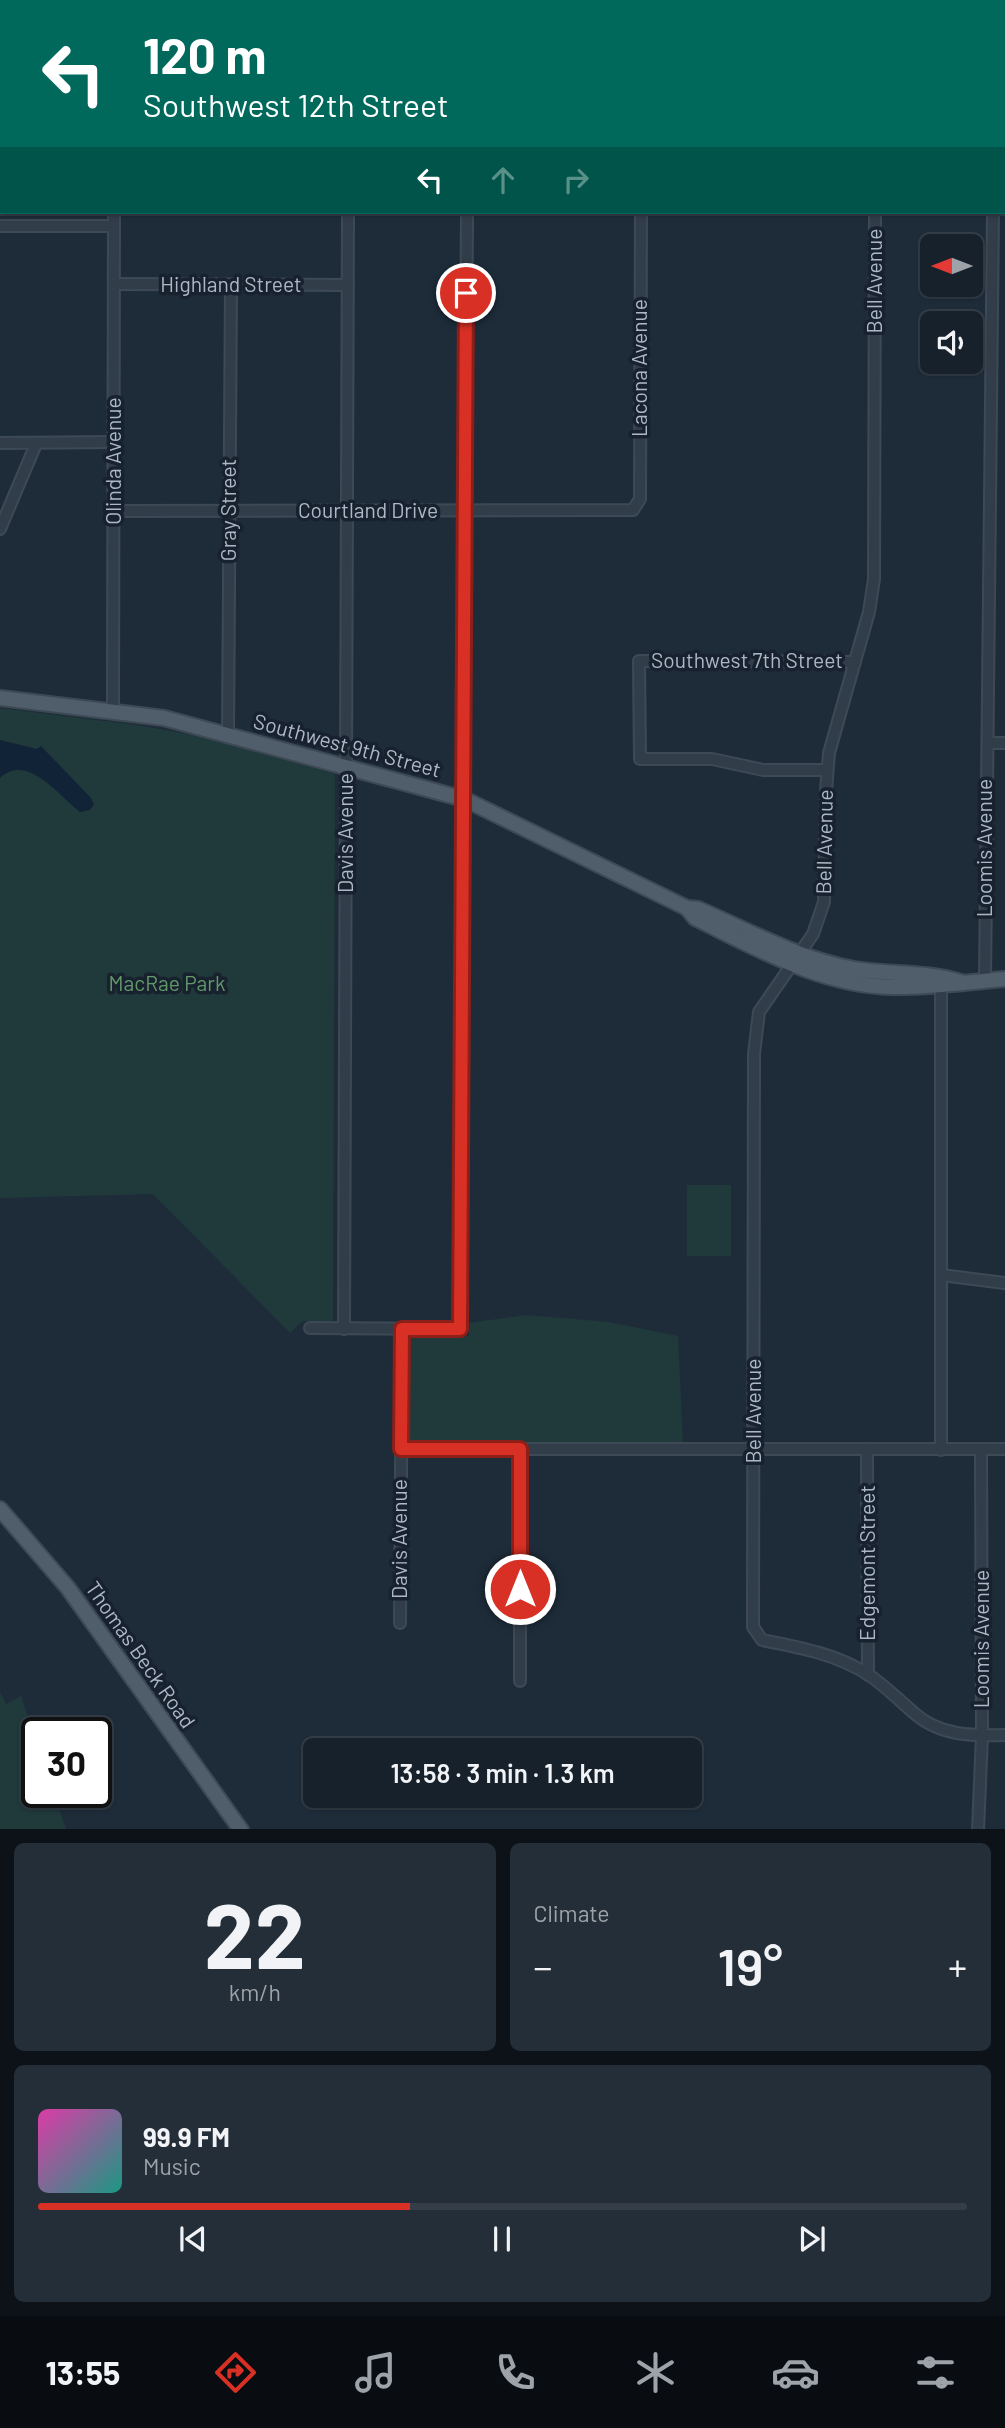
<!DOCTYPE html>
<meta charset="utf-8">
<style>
:root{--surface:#16212c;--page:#232e38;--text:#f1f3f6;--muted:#9ea3a9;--line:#353e48;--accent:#d93025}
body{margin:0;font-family:Barlow,sans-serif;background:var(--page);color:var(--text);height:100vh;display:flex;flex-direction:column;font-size:26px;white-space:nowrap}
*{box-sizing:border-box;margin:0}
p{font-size:23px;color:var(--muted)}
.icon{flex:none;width:38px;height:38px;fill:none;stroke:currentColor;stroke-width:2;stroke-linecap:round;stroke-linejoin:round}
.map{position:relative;height:1829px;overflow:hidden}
.side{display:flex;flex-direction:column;gap:14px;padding:14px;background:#0c1218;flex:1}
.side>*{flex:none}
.top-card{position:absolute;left:0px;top:0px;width:1006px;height:214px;box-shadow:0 2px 5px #0004,0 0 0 2px var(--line);background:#00695c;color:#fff;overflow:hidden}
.needle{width:46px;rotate:270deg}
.tools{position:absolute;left:920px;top:234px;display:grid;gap:14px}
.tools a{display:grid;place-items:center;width:63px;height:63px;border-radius:10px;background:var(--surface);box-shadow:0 2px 5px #0004,0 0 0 2px var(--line);font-size:35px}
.speed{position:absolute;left:21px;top:1717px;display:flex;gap:14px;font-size:35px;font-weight:700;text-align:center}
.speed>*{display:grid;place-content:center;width:91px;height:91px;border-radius:50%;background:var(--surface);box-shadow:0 2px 5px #0004,0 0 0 2px var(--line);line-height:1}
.speed .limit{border:4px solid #111;border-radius:10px;background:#fff;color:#111}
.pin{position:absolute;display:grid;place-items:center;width:60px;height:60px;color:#fff;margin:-30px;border:4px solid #fff;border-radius:50%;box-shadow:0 2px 7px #0007}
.me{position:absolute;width:77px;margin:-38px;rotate:0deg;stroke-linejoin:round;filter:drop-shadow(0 0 5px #0008)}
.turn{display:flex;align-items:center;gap:24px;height:147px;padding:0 28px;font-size:32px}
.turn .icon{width:91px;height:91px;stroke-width:2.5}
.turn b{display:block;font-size:49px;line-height:60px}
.lanes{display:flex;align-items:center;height:66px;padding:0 28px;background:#0003;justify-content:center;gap:35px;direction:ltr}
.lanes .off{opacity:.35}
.big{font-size:52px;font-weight:600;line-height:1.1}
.side .tile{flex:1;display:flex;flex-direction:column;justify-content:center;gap:10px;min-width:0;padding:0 24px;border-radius:10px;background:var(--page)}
.side .dial{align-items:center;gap:0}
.dial b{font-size:91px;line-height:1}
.song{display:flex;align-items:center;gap:21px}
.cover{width:84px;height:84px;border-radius:10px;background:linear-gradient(135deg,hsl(320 70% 55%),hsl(170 70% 35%))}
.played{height:7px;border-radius:4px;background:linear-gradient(90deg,var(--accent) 40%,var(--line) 40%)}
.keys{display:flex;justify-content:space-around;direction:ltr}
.heat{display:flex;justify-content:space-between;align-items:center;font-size:38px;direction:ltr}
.side .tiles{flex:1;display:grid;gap:14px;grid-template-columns:1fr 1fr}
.tile:last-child{grid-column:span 2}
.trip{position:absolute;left:303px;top:1738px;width:399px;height:70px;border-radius:10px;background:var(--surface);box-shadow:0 2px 5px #0004,0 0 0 2px var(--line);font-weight:600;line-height:70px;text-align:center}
.tab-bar{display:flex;height:112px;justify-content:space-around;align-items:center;background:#090d12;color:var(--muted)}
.tab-bar .icon{width:49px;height:49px}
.tab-bar .current{color:var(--accent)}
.tab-bar b{font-size:32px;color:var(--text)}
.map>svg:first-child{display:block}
</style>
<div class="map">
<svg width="1005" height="1830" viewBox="0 0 1005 1830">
<rect width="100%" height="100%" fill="#1e2c3a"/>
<g fill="#20393b">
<path d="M 0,708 L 137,725 L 214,739 L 335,774 L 333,1321 L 302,1321 L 290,1333 L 153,1194 L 0,1198 Z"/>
<rect x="687" y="1185" width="44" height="71"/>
<path d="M 526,1315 L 609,1322 L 678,1336 L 683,1444 L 408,1444 L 411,1338 L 469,1336 L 469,1323 Z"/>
<path d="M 0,1692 L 6,1704 L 21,1696 L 37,1743 L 37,1792 L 53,1792 L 66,1829 L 0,1829 Z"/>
</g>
<path fill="#112337" d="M 0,740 L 37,749 L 41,746 L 90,797 L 94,804 L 90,810 L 80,812 C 60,797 27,752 0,778 Z"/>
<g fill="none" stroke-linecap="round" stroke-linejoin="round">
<g stroke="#3e4956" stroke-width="14">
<g id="minor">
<path d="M 67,2 L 67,0"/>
<path d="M 180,2 L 180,0"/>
<path d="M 409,2 L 409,0"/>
<path d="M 677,2 L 677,0"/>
<path d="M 950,2 L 950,0"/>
<path d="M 0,39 L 2,39"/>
<path d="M 1004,43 L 1005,43"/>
<path d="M 875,212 L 874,579 L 869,612 L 829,753 L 826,791 L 824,902 L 813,934 L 759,1012 L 754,1054 L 753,1627 L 762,1640 C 798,1647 837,1654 869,1675 C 885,1686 899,1700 914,1713 C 940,1736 972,1736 1005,1735"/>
<path d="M 0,226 L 114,226"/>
<path d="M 114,284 L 348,285"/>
<path d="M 0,443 L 114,442"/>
<path d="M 114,511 L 633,510 L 640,499 L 641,212"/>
<path d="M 0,529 L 36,444"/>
<path d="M 113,711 L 114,212"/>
<path d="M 228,735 L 231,285"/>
<path d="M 989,743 L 1005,743"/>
<path d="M 827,770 L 763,770 L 712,759 L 640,759 L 639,661 L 855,662"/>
<path d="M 985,980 L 993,212"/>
<path d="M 941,1275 L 1005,1283"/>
<path d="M 310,1328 L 460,1329 L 467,212"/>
<path d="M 344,1329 L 348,212"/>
<path d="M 401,1449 L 1005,1449"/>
<path d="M 520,1449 L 520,1681"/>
<path d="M 941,1450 L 941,980"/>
<path d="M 867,1451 L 868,1675"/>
<path d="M 400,1623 L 402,1329"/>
<path d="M 978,1830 L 982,1736 L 981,1449"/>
</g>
</g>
<g stroke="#3e4956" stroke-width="18">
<g id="major">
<path d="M 0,698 L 164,718 L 464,799 L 687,908 L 698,909 C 749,931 799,959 854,969 C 890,975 925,971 961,982"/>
<path d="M 687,908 L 695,918 C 758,949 820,985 892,987 C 930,988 967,982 1005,979"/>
<path d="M 0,1509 L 68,1588 L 241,1830"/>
</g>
</g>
<use href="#minor" stroke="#323d4a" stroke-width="10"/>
<use href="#major" stroke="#505d6a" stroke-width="14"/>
</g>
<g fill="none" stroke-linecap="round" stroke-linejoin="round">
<g stroke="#8d1f18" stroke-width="18">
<path id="route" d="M 466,293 L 460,1329 L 402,1329 L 401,1449 L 520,1449 L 520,1589"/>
</g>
<use href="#route" stroke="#d93025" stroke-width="12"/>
</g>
<g text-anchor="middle" stroke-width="7" stroke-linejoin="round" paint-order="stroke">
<g font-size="21" fill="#acb8c7" stroke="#18222e">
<text transform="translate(875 281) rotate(-90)" y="7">Bell Avenue</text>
<text x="231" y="292">Highland Street</text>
<text transform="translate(640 368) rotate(-90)" y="7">Lacona Avenue</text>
<text transform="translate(114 461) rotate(-90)" y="7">Olinda Avenue</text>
<text transform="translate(229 510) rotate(-90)" y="7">Gray Street</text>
<text x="368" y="518">Courtland Drive</text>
<text x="747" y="668">Southwest 7th Street</text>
<text transform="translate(347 746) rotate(15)" y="7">Southwest 9th Street</text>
<text transform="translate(346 833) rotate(-90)" y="7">Davis Avenue</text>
<text transform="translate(825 842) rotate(-89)" y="7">Bell Avenue</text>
<text transform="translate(985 848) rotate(-90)" y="7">Loomis Avenue</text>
<text transform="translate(754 1411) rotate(-90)" y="7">Bell Avenue</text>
<text transform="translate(400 1539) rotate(-90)" y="7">Davis Avenue</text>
<text transform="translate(868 1563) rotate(-90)" y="7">Edgemont Street</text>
<text transform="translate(982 1639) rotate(-90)" y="7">Loomis Avenue</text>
<text transform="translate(140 1655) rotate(55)" y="7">Thomas Beck Road</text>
</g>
<g font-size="21" fill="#62996b" stroke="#18222e">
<text x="167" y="991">MacRae Park</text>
</g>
</g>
</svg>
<div class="tools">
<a><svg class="needle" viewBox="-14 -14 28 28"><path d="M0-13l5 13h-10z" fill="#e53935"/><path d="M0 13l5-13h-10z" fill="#9ea3a9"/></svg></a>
<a><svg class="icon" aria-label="sound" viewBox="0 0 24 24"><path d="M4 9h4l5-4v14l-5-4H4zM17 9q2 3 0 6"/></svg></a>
</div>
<div class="speed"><div class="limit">30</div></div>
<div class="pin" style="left:466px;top:293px;background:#d93025"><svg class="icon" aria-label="arrive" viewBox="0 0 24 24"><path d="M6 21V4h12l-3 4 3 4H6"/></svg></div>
<svg class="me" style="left:520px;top:1589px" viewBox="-20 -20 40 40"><circle r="17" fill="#d93025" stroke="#fff" stroke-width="3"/><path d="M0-11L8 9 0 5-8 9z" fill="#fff"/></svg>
<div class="trip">13:58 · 3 min · 1.3 km</div>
<div class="top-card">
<div class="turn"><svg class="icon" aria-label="left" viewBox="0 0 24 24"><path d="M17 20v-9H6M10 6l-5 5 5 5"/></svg><div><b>120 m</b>Southwest 12th Street</div></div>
<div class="lanes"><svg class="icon" aria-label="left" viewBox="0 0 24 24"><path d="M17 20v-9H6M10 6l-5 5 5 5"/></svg><svg class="icon off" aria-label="ahead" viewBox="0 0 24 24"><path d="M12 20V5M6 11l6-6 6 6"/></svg><svg class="icon off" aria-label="right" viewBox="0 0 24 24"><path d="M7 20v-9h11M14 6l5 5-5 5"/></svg></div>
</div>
</div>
<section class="side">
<div class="tiles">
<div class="tile dial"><b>22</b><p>km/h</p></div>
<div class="tile"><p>Climate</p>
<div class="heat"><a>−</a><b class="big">19°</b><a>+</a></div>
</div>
<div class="tile">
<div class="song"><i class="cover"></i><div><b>99.9 FM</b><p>Music</p></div></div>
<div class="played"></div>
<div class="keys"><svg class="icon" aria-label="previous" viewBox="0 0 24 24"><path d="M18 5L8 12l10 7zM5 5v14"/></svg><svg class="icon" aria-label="pause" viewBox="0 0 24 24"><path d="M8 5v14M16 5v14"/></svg><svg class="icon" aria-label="next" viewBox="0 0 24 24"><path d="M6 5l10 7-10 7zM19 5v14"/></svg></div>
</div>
</div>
</section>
<nav class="tab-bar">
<b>13:55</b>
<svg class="icon current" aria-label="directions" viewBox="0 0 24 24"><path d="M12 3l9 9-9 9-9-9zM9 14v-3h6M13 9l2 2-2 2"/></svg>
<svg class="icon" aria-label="music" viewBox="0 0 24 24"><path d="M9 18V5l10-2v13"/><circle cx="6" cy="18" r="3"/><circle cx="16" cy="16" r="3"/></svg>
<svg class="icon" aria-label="phone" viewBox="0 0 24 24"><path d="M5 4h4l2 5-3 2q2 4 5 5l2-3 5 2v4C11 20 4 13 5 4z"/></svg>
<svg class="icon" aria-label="climate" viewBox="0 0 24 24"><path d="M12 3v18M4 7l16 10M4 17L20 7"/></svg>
<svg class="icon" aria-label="car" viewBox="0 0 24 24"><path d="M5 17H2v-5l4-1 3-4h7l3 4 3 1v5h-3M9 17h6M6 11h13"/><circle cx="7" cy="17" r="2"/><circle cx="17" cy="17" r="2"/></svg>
<svg class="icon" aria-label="filters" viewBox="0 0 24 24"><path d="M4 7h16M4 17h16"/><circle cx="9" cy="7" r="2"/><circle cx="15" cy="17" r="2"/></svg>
</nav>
